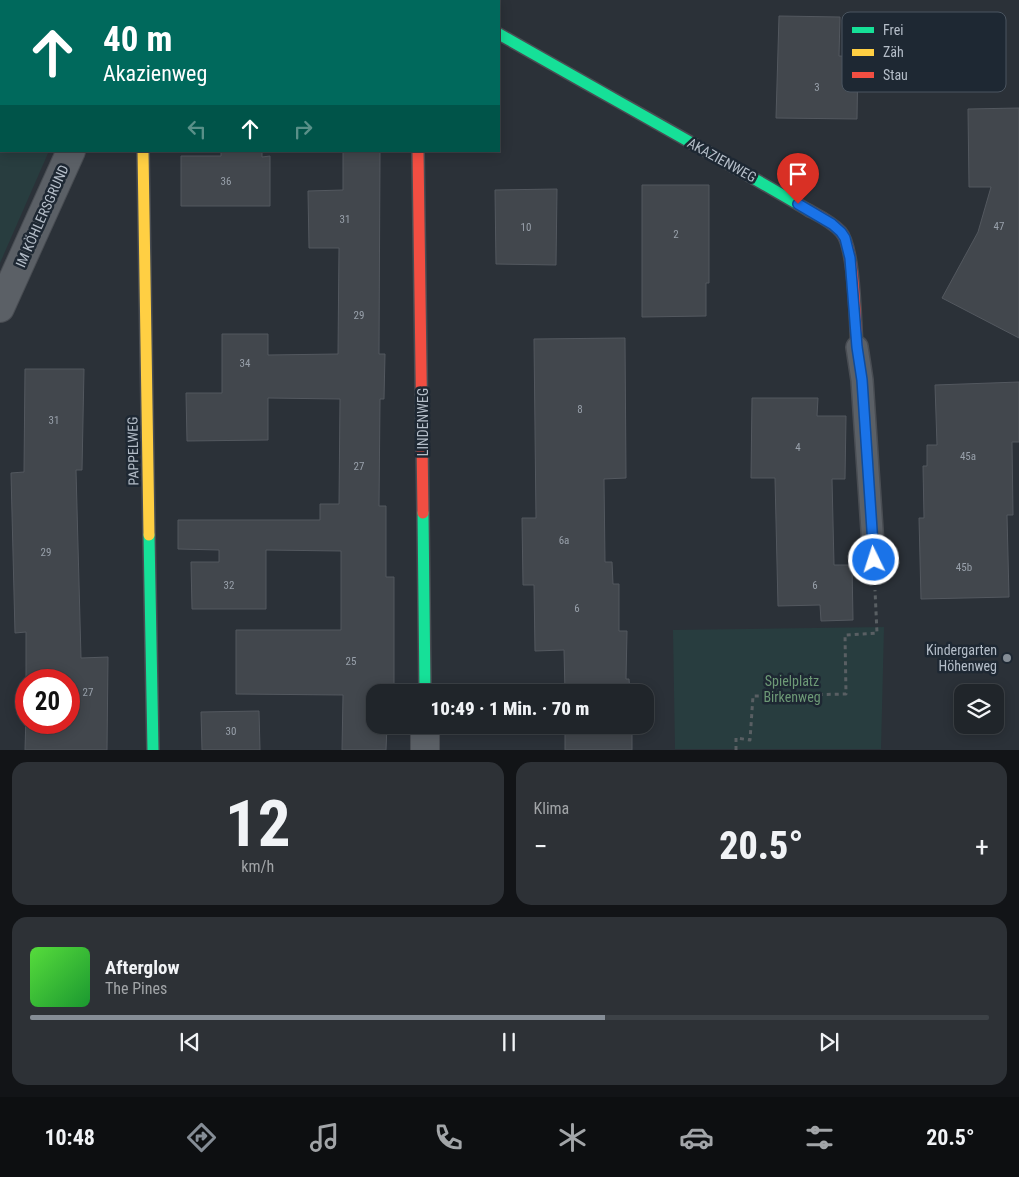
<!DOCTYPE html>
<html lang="de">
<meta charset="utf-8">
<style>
:root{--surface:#20252a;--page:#2d3136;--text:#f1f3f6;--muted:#a2a5a8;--line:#3d4247;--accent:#858d96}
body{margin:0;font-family:"Roboto Condensed",sans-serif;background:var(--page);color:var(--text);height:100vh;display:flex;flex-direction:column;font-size:19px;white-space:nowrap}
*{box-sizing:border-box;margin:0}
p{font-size:16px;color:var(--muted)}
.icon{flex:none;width:28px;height:28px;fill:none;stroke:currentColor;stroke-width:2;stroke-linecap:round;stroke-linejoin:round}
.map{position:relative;height:750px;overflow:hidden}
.panel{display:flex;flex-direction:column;gap:12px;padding:12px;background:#121417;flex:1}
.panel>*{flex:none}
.top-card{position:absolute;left:0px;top:0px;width:500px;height:152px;box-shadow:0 2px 12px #0003,0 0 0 1px var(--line);background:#00695c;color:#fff;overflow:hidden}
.tools{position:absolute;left:954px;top:684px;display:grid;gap:10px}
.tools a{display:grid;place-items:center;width:50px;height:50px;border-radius:10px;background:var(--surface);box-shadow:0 2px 12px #0003,0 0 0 1px var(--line);font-size:25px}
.speed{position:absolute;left:15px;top:669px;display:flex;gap:10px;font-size:25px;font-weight:700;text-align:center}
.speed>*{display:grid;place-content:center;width:65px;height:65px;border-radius:50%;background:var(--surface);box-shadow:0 2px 12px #0003,0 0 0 1px var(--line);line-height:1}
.speed .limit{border:8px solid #d22;background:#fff;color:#111}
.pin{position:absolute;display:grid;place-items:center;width:42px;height:42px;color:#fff;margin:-51px -21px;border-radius:50% 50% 50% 0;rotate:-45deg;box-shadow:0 0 5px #0007}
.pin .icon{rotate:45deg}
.me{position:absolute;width:55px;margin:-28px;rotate:356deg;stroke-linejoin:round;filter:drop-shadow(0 0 4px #0008)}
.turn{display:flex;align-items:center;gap:18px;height:105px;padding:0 20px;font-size:22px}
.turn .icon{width:65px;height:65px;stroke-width:2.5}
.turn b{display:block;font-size:35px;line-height:42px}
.lanes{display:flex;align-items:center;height:48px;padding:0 20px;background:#0003;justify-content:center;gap:25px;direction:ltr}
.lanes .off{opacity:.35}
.big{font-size:38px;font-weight:800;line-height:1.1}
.panel .card{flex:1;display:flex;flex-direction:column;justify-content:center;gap:8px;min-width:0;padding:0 18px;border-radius:15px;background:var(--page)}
.panel .dial{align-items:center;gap:0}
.dial b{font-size:65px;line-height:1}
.song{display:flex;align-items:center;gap:15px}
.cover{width:60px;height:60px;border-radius:8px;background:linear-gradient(135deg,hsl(110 70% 55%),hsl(130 70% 35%))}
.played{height:5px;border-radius:2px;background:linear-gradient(90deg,var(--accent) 60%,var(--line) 60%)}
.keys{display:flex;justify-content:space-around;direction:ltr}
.heat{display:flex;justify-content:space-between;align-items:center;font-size:28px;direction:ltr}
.panel .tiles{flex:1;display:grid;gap:12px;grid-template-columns:1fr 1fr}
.card:last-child{grid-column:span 2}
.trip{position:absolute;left:366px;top:684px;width:288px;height:50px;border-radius:15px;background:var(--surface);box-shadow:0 2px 12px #0003,0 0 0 1px var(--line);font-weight:800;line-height:50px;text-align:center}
.tabs{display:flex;height:80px;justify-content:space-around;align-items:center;background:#0d0f11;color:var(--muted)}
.tabs .icon{width:35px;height:35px}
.tabs .current{color:var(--accent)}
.tabs b{font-size:22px;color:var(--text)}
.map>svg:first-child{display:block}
</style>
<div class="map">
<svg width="1019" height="750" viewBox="0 0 1019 750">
<rect width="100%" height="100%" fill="#2b3138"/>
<g fill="#283d3f">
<path d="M 0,0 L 111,0 L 1,1 L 1,151 L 49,151 L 0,263 Z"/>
<path d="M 884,627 L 881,749 L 675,749 L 673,630 Z"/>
</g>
<g fill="#42474d" stroke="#53585f">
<path d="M 779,16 L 840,17 L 839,56 L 858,57 L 857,119 L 776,118 Z"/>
<path d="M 1019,108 L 1019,338 L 942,298 L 978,232 L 991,187 L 969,187 L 968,109 Z"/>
<path d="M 221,151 L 262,151 L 262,157 L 270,156 L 270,206 L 181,206 L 181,156 L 221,156 Z"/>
<path d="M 343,151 L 380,151 L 379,354 L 385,354 L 384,399 L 380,399 L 379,506 L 386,506 L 386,577 L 394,577 L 394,692 L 375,692 L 375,725 L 387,725 L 386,750 L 342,750 L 343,695 L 236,694 L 236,630 L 341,630 L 341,551 L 266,550 L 266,609 L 192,609 L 191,562 L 219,562 L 219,550 L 178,549 L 178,520 L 320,520 L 320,504 L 339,504 L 340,399 L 268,398 L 268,440 L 187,441 L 186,393 L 222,393 L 222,334 L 268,334 L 268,355 L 338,354 L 339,248 L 309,248 L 308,191 L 343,190 Z"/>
<path d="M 642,185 L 709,185 L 709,283 L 706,283 L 706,316 L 642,317 Z"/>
<path d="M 557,189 L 556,265 L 496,264 L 495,190 Z"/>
<path d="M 625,338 L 626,478 L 604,479 L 605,562 L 612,562 L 613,584 L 619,584 L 619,631 L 627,631 L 626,679 L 629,679 L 630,692 L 565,692 L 564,650 L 535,651 L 534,585 L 523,585 L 522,518 L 536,518 L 534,339 Z"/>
<path d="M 25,369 L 84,369 L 82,470 L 76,470 L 81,658 L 108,657 L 107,750 L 25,750 L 26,715 L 26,722 L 69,722 L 69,680 L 26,680 L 26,632 L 15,633 L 11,473 L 24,472 Z"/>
<path d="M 1019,382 L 1019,442 L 1012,442 L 1013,515 L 1007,515 L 1009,597 L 921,599 L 919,518 L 924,518 L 923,466 L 927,466 L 927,445 L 937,445 L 935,385 Z"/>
<path d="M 752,398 L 818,398 L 817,416 L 846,416 L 845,479 L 832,479 L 834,565 L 852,565 L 853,620 L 821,621 L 820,605 L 778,606 L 775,478 L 751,478 Z"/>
<path d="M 645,695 L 647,695 L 648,731 L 632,731 L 632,750 L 565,750 L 565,725 L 645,725 Z"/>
<path d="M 259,711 L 260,750 L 202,750 L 201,712 Z"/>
</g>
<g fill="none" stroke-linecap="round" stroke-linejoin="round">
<g stroke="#494d53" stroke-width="24">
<path id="lane" d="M 857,347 L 862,380 L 874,560"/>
</g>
<g stroke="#494d53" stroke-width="30">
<g id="street">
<path d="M 414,0 L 414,1"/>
<path d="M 437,0 L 439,1"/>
<path d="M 132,1 L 133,0"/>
<path d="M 0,308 L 71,151"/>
<path d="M 425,725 L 425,750"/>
</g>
</g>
<g stroke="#494d53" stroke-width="14">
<g id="fast">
<path d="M 499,34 C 602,93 706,150 808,210"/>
<path d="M 423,513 L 425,692"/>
<path d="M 149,535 L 153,750"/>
</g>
</g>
<g stroke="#494d53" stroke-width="14">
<path id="slow" d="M 143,151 L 149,535"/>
</g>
<g stroke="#494d53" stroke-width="14">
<g id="jam">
<path d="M 418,151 L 423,513"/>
<path d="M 808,210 C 819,216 832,222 841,232 C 855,248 855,323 857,347"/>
</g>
</g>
<path stroke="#595f63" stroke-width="3" stroke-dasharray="4 4" stroke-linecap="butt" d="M 736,750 L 736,738 L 750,740 L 753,696 L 846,694 L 845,635 L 877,633 L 875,590"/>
<use href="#lane" stroke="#5b6066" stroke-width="21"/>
<use href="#street" stroke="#5b6066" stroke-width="28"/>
<use href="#fast" stroke="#16e098" stroke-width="11"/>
<use href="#slow" stroke="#ffcf43" stroke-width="11"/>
<use href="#jam" stroke="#f24e42" stroke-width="11"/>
</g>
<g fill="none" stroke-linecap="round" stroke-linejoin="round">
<g stroke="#114b97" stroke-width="12">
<path id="route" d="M 798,204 L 832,224 L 841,232 L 845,238 L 850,258 L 857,347 L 862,380 L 874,560"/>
</g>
<use href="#route" stroke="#1a73e8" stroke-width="9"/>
</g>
<circle fill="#858d96" stroke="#1e2833" stroke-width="2" cx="1007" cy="658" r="5"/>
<g text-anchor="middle" stroke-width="5" stroke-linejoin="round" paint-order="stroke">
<g font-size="11" fill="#98a0aa">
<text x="817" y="91">3</text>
<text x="226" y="185">36</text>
<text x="345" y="223">31</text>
<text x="999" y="230">47</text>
<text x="526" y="231">10</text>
<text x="676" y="238">2</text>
<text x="359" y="319">29</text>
<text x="245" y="367">34</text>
<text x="580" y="413">8</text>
<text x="54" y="424">31</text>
<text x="798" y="451">4</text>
<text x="968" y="460">45a</text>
<text x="359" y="470">27</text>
<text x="564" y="544">6a</text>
<text x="46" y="556">29</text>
<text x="964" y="571">45b</text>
<text x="229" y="589">32</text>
<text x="815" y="589">6</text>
<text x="577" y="612">6</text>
<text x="351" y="665">25</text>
<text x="88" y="696">27</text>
<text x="231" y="735">30</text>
</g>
<g font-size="14" fill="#b5bec9" stroke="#1e2833">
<text transform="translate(722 160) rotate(29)" y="5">AKAZIENWEG</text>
<text transform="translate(42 216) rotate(-66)" y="5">IM KÖHLERSGRUND</text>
<text transform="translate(423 422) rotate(-90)" y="5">LINDENWEG</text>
<text transform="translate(133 451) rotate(-91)" y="5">PAPPELWEG</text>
</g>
<g font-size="14" fill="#b5bec9" stroke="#1e2833" text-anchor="end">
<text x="997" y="655">Kindergarten<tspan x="997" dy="16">Höhenweg</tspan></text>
</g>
<g font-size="14" fill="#6d9976" stroke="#1e2833">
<text x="792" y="686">Spielplatz<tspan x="792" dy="16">Birkenweg</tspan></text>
</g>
</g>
<rect x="842" y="12" width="164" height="80" rx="8" fill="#1e2833" stroke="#4b5560" stroke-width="1"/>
<rect x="852" y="27" width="22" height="6" fill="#16e098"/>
<rect x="852" y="49" width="22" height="7" fill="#ffcf43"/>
<rect x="852" y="72" width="22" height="6" fill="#f24e42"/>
<g font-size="14" fill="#b5bec9">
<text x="883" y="35">Frei</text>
<text x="883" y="57">Zäh</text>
<text x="883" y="80">Stau</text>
</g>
</svg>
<div class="tools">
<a><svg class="icon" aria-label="layers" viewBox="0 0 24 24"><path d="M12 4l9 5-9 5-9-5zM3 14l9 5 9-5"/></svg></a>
</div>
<div class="speed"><div class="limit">20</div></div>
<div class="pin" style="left:798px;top:204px;background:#d93025"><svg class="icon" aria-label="arrive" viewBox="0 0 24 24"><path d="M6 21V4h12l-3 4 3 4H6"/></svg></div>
<svg class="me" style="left:874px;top:560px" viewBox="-20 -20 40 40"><circle r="17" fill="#1a73e8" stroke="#fff" stroke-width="3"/><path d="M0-11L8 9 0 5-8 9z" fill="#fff"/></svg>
<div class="trip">10:49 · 1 Min. · 70 m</div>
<div class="top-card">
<div class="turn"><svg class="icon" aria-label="ahead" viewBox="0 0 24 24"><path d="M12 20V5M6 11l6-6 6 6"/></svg><div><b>40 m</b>Akazienweg</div></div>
<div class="lanes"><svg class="icon off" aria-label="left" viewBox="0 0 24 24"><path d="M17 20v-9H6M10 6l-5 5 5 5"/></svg><svg class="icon" aria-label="ahead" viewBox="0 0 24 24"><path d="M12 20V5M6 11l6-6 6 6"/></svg><svg class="icon off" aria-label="right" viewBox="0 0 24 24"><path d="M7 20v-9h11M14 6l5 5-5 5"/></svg></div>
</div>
</div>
<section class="panel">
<div class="tiles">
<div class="card dial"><b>12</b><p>km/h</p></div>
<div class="card"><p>Klima</p>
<div class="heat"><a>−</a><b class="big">20.5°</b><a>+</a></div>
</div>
<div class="card">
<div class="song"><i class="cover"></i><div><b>Afterglow</b><p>The Pines</p></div></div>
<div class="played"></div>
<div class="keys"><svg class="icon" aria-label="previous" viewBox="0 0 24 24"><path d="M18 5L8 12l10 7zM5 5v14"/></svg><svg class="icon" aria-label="pause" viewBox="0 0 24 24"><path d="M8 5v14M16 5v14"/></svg><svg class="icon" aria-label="next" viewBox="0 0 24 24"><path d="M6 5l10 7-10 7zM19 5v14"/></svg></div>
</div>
</div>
</section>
<nav class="tabs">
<b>10:48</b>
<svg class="icon current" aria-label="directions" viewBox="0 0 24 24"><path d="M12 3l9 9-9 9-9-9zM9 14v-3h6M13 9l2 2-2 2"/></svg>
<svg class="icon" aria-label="music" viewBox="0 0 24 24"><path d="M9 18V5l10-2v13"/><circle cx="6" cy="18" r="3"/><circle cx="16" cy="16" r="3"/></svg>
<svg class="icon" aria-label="phone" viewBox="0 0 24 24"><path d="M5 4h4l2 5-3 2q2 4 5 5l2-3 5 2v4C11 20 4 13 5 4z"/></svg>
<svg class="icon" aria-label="climate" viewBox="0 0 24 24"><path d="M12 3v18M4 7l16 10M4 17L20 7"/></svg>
<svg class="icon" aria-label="car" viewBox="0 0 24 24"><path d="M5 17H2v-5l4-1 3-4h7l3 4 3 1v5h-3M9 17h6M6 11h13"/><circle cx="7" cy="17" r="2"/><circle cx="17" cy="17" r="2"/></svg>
<svg class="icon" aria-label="filters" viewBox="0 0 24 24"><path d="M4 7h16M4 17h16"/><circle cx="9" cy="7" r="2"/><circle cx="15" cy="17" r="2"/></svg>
<b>20.5°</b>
</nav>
